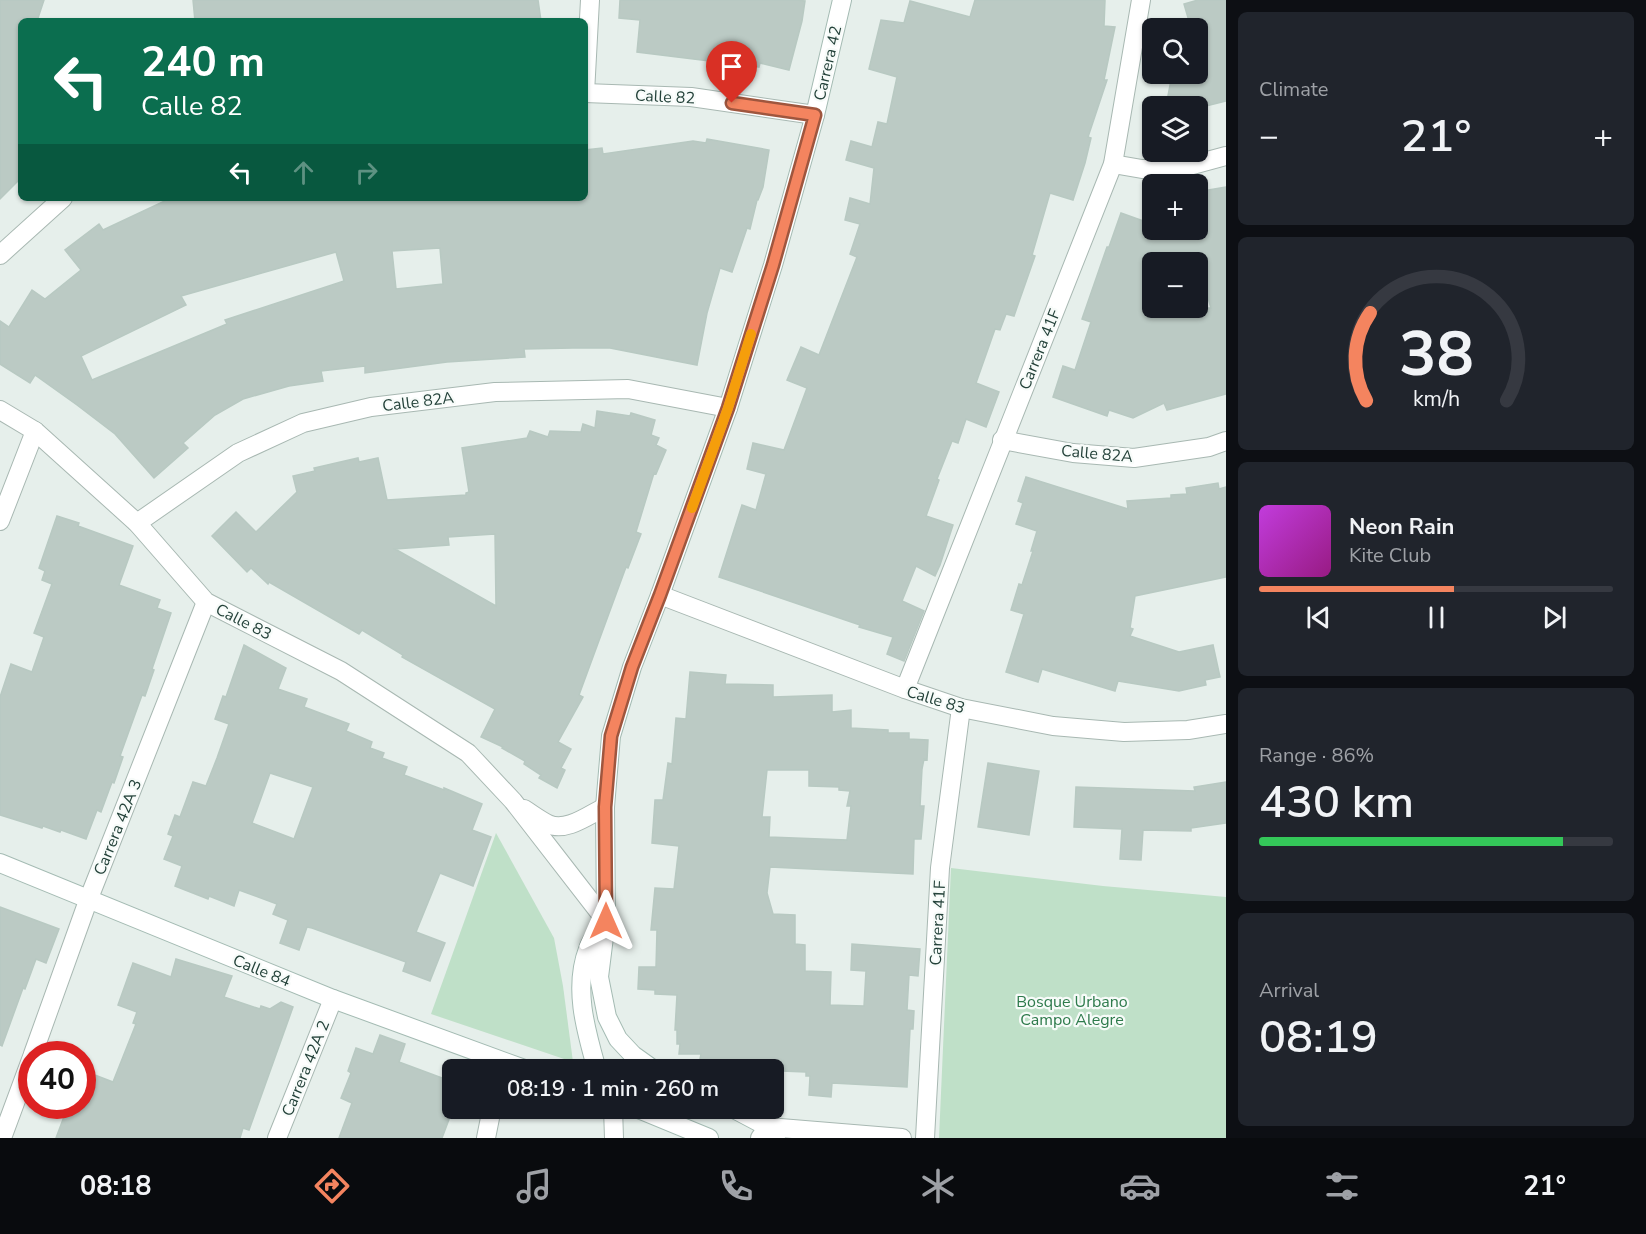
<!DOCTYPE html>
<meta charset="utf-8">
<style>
:root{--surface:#171b24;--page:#20242c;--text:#f1f3f6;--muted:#9ea1a6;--line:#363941;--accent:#f4845f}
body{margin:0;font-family:"Nunito Sans",sans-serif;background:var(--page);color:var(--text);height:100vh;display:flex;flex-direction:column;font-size:22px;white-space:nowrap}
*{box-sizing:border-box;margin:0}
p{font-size:20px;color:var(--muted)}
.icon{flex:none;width:33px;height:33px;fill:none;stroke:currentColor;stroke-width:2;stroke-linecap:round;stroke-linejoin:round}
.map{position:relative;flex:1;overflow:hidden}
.details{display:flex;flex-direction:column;gap:12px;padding:12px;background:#0d0f14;width:420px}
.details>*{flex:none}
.hud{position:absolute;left:18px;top:18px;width:570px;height:183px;border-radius:9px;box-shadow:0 2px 4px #0004;background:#0b6e4f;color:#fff;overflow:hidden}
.controls{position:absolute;left:1142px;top:18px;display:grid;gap:12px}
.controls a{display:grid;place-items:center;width:66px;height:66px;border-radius:9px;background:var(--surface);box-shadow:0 2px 4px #0004;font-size:30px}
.speed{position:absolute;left:18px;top:1041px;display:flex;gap:12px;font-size:30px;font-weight:700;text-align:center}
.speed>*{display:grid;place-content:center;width:78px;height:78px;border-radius:50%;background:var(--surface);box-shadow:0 2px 4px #0004;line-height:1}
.speed .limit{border:9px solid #d22;background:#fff;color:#111}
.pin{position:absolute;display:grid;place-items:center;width:51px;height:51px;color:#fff;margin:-62px -26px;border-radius:50% 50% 50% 0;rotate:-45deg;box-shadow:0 0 6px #0007}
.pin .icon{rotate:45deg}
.me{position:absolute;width:66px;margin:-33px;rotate:0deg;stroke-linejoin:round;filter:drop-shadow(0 0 4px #0008)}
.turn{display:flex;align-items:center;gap:21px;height:126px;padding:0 24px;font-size:27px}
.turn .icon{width:78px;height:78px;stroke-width:2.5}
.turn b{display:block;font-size:42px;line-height:51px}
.lanes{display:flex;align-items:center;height:57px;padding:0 24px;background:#0003;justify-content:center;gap:30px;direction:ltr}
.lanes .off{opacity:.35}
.big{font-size:45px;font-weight:600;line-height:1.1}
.details .card{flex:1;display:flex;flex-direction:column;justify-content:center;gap:9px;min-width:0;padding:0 21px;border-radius:9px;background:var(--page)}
.details .dial{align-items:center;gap:0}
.dial svg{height:156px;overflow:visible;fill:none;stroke:var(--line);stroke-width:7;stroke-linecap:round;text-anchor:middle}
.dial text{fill:var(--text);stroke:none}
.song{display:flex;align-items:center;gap:18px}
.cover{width:72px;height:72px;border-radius:9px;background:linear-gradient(135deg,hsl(290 70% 55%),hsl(310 70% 35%))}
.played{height:6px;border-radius:3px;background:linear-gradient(90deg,var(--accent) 55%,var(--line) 55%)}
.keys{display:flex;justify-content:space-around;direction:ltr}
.heat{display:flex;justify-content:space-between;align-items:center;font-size:33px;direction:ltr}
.charge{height:9px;border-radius:4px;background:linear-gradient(90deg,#34c759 86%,var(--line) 0)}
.trip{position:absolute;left:442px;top:1059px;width:342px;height:60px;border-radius:9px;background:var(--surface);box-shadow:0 2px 4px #0004;font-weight:600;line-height:60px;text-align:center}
.tabs{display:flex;height:96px;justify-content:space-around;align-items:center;background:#090b0e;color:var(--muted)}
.tabs .icon{width:42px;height:42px}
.tabs .selected{color:var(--accent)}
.tabs b{font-size:27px;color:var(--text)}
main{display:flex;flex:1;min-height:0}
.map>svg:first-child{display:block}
</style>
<main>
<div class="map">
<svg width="1226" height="1138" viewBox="0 0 1226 1138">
<rect width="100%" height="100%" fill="#e6efeb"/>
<g fill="#bfe0c8">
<path d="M 496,833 L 554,938 L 563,986 L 573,1062 L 431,1014 Z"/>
<path d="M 951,868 L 1103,886 L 1226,897 L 1226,1138 L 939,1138 Z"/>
</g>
<g fill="#bbcac4" stroke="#b8c9c2" stroke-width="1.5" fill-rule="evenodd">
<path d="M 0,0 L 44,0 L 37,21 L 21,21 L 21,178 L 0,199 Z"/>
<path d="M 193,0 L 538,0 L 541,21 L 195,21 Z"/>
<path d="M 620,0 L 796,0 L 805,1 L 802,21 L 789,70 L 760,63 L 759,67 L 710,57 L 709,61 L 637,52 L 640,20 L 619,18 Z"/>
<path d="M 975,0 L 1105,0 L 1104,26 L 1115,27 L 1104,80 L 1107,80 L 1088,137 L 1091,138 L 1085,163 L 1073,200 L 1050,193 L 1032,255 L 1035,256 L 1014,316 L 1006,314 L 1000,330 L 995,329 L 976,383 L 999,392 L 986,427 L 966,419 L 958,443 L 952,441 L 937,479 L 939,480 L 926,516 L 953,525 L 940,565 L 935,576 L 916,566 L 902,601 L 924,611 L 904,661 L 887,654 L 893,637 L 859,627 L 860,625 L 719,577 L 742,505 L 756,510 L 766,474 L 747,469 L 753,443 L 784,450 L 807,388 L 787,380 L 801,347 L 819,355 L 857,257 L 850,254 L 860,224 L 845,220 L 850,198 L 870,204 L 874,168 L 846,160 L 851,141 L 872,147 L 878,122 L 887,124 L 897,77 L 869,69 L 881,20 L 904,23 L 910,1 L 970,17 Z"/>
<path d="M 1198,0 L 1226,0 L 1226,101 L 1206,106 L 1166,106 L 1172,75 L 1197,74 L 1197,28 L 1191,28 L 1184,4 Z"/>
<path d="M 707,139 L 769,150 L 763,187 L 758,200 L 757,200 L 750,229 L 747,228 L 732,272 L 720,268 L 707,313 L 697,365 L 610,348 L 573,348 L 524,349 L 525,357 L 447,362 L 365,373 L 365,366 L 321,371 L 323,381 L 289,386 L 243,399 L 215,415 L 183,443 L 188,448 L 154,478 L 115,434 L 77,405 L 35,375 L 30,383 L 0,364 L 0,321 L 9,327 L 32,290 L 45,299 L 81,270 L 65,250 L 99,224 L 103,230 L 171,198 L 395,198 L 395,200 L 433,198 L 585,198 L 585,150 L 602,148 L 603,154 L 693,141 L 706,143 ZM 440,248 L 443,284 L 396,289 L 392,251 ZM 336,252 L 344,281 L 225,320 L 227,324 L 92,380 L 81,356 L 186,305 L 181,296 Z"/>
<path d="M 1226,187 L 1226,394 L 1167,410 L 1164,403 L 1133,418 L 1109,410 L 1107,416 L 1053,397 L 1063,366 L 1075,370 L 1091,322 L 1082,319 L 1107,247 L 1109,247 L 1121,213 L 1152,224 L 1152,230 L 1197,230 L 1197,192 ZM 1152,262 L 1197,262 L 1211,308 L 1152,308 Z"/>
<path d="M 597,411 L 630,416 L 631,413 L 655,420 L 651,435 L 659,438 L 656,445 L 666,450 L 656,474 L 654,473 L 636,532 L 641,534 L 628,568 L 626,567 L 579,695 L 583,697 L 558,742 L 571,749 L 561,768 L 565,770 L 557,788 L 539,778 L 541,775 L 524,764 L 525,761 L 502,748 L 503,747 L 481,737 L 495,709 L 402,657 L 403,655 L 362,630 L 359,634 L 269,582 L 268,584 L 251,568 L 247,572 L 212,536 L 236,512 L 256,532 L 297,492 L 293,476 L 315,471 L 314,468 L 358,458 L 359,462 L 378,458 L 387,500 L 466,495 L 466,493 L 469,492 L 462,448 L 527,438 L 530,431 L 548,437 L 550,431 L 581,432 L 583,424 L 595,428 ZM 495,534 L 496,606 L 395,549 L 449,545 L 448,537 Z"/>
<path d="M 1026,477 L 1128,509 L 1127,501 L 1171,498 L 1171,495 L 1187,494 L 1186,488 L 1218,483 L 1219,489 L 1226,487 L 1226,577 L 1135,596 L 1130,628 L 1133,629 L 1130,636 L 1179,652 L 1213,645 L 1220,677 L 1205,680 L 1206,685 L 1179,691 L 1118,681 L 1115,691 L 1042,669 L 1038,682 L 1006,672 L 1024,614 L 1011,610 L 1019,584 L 1022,585 L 1033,551 L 1031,551 L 1037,531 L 1016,524 L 1023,503 L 1018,501 Z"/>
<path d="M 57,516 L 79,523 L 78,526 L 133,546 L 119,585 L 160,600 L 157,608 L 171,613 L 152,669 L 154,670 L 145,696 L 142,695 L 120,756 L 123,757 L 114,783 L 112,782 L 101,812 L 97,810 L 86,839 L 61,830 L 60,832 L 43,826 L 42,828 L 0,815 L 0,697 L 11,664 L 32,672 L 44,637 L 34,633 L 52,584 L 42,580 L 45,571 L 39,568 Z"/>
<path d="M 244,645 L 286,668 L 278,689 L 307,699 L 304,707 L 349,724 L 346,731 L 372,742 L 370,748 L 384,753 L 382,758 L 407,767 L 404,775 L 444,790 L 444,788 L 482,804 L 472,830 L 491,837 L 473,886 L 440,873 L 416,932 L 445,943 L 430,981 L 403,971 L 406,962 L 312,928 L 307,927 L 299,950 L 280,943 L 288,920 L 273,914 L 277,904 L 239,890 L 234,906 L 209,896 L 208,899 L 175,886 L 182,866 L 164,859 L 173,836 L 168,834 L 175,815 L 180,817 L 193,782 L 206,786 L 217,758 L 229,724 L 215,719 L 223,696 L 226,697 ZM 270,773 L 313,787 L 294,839 L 252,823 Z"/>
<path d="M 690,672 L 726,675 L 725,684 L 773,685 L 773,697 L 832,695 L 832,712 L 851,710 L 851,728 L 888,730 L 888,733 L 909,733 L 909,739 L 928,740 L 927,760 L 924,759 L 922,769 L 920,806 L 924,806 L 921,839 L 914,839 L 913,874 L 770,867 L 767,893 L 773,914 L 795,915 L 795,944 L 805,945 L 805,971 L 831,972 L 830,1005 L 864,1006 L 866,971 L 851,970 L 852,944 L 920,949 L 918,976 L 909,975 L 907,1010 L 914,1011 L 913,1029 L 910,1029 L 907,1087 L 832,1083 L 831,1097 L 809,1095 L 810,1076 L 806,1076 L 806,1072 L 756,1070 L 756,1063 L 700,1059 L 701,1054 L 679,1054 L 680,1044 L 677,1044 L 677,1030 L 675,1030 L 677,995 L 655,994 L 655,990 L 638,989 L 639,967 L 656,967 L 657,930 L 651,930 L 655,888 L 674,889 L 679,846 L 652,843 L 655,800 L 663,800 L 668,763 L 672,764 L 676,718 L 686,719 ZM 767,770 L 809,770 L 809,786 L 839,787 L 839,790 L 850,791 L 847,806 L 851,806 L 847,840 L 769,837 L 770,817 L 762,817 Z"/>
<path d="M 988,763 L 1039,771 L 1029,835 L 978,827 Z"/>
<path d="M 1226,782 L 1226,823 L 1191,828 L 1191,831 L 1143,830 L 1141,860 L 1120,859 L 1122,829 L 1074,827 L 1076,787 L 1195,791 L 1194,787 Z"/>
<path d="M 0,907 L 59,929 L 46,963 L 36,959 L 25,989 L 23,988 L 2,1046 L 0,1045 Z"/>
<path d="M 176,959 L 232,976 L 224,997 L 260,1009 L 261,1006 L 270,1009 L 281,1002 L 293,1007 L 249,1130 L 243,1128 L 240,1138 L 56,1138 L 68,1106 L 82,1106 L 82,1070 L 113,1082 L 136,1024 L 133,1023 L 137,1012 L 118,1005 L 133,963 L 171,977 Z"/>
<path d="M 380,1035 L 405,1044 L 399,1062 L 453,1082 L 453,1091 L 446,1113 L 451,1114 L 442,1138 L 339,1138 L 352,1103 L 341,1098 L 351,1073 L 348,1071 L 356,1048 L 373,1054 Z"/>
</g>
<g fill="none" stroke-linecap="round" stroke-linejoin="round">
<g stroke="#a8b8b2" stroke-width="20">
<g id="street">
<path d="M 585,93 L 691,97 L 815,115"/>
<path d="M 585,93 L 590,0"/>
<path d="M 1113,164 L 1142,169 L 1174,170 L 1226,156"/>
<path d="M 0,255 L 63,198"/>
<path d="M 0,410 L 35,431 L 137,523 L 206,602 L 341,671 L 468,753 L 513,801 L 606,921"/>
<path d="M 1002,440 L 1073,453 L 1134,458 L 1209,447 L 1226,441"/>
<path d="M 0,521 L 35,431"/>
<path d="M 137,523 L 238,453 L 303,423 L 371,407 L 495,392 L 628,389 L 728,408"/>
<path d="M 660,595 L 905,689 L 961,708 L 1053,726 L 1124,732 L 1188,730 L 1226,724"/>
<path d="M 905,689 L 1113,164 L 1141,0"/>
<path d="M 524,809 C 532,814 540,820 548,824 C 566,833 590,814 605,807"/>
<path d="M 33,1054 L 89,898 L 206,602"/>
<path d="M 613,1108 L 614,1138"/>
<path d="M 2,1138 L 32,1057"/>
<path d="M 277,1138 L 333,999"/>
<path d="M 486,1138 L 492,1108"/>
<path d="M 760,1138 L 768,1127 L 902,1138"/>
<path d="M 925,1138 L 940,868 L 961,708"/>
</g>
</g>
<g stroke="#a4bbb3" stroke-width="20">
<g id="secondary">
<path d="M 0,863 L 333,999 L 527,1070"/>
<path d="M 597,1070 C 586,1031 573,988 588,949 C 591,940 598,932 603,925"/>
<path d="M 654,1070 L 633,1055 L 618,1039 L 607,1017 L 599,977 L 606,921 L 605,807 L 611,736 L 632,667 L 660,595 L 728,408 L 773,265 L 815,115 L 842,0"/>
<path d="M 636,1108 L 709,1138"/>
<path d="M 732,1108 L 768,1127 L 776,1138"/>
</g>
</g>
<use href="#street" stroke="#fff" stroke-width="18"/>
<use href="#secondary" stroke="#fff" stroke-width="18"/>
</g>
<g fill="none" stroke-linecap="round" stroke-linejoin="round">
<g stroke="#9f563e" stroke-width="15">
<path id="route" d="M 606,921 L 605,807 L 611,736 L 632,667 L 660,595 L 728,408 L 773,265 L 815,115 L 732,103"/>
</g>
<use href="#route" stroke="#f4845f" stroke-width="10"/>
<path stroke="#f59e0b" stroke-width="10" d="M 692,508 L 728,408 L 751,334"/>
</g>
<g text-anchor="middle" stroke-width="4.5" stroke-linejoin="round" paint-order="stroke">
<g font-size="16" fill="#24423a" stroke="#f7fbf9">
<text transform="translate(827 63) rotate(-77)" y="6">Carrera 42</text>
<text transform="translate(665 96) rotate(3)" y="6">Calle 82</text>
<text transform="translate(1039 349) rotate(-68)" y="6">Carrera 41F</text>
<text transform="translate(418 401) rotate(-7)" y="6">Calle 82A</text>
<text transform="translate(1097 453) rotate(5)" y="6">Calle 82A</text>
<text transform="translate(244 621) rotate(27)" y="6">Calle 83</text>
<text transform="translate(936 699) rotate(17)" y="6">Calle 83</text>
<text transform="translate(117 827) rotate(-68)" y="6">Carrera 42A 3</text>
<text transform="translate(937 923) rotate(-87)" y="6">Carrera 41F</text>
<text transform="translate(262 970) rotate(22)" y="6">Calle 84</text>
<text transform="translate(305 1068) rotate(-68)" y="6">Carrera 42A 2</text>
</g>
<g font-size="16" fill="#2d7a4b" stroke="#f7fbf9">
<text x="1072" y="1007">Bosque Urbano<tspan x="1072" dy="18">Campo Alegre</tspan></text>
</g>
</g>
</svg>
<div class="controls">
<a><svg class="icon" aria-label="search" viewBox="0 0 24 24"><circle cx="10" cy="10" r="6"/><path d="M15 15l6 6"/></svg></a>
<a><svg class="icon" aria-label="layers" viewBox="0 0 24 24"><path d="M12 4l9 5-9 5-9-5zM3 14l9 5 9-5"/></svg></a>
<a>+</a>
<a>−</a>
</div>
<div class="speed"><div class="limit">40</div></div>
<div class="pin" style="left:732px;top:103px;background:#d93025"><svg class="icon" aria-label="arrive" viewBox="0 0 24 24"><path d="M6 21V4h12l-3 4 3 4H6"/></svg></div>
<svg class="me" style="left:606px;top:921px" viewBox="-20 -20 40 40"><path d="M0-17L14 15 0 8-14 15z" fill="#f4845f" stroke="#fff" stroke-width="4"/></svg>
<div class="trip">08:19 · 1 min · 260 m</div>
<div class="hud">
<div class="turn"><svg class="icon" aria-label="left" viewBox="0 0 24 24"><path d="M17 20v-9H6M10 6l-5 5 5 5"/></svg><div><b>240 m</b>Calle 82</div></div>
<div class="lanes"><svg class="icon" aria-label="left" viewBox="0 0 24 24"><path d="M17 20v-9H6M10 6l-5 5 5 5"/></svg><svg class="icon off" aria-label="ahead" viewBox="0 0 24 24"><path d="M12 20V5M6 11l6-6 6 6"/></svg><svg class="icon off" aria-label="right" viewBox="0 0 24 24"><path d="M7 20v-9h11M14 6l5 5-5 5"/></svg></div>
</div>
</div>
<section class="details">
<div class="card"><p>Climate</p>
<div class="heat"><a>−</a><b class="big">21°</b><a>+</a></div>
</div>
<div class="card dial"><svg viewBox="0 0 100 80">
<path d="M14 69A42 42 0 1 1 86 69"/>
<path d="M14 69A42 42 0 0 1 16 24" stroke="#f4845f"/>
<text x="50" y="56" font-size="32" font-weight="700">38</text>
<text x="50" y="72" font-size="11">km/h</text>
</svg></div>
<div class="card">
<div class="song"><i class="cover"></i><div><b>Neon Rain</b><p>Kite Club</p></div></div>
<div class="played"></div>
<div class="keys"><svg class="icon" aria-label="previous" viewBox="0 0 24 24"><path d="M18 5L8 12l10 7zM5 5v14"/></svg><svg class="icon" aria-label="pause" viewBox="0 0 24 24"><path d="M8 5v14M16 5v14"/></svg><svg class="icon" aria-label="next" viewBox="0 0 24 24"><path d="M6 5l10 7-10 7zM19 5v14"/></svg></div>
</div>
<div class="card"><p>Range · 86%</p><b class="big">430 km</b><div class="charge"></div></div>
<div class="card"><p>Arrival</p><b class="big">08:19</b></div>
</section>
</main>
<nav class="tabs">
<b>08:18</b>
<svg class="icon selected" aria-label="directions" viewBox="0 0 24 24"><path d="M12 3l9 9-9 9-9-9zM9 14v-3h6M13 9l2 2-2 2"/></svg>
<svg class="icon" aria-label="music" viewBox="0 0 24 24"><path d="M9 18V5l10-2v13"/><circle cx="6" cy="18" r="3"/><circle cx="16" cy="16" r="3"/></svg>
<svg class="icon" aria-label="phone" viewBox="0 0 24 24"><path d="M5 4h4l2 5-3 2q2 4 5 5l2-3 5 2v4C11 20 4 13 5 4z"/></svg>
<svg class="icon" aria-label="climate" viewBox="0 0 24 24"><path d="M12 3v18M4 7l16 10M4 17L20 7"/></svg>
<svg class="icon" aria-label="car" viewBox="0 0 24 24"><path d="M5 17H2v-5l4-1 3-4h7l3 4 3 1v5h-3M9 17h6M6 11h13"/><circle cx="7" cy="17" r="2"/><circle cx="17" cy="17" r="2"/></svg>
<svg class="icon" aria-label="filters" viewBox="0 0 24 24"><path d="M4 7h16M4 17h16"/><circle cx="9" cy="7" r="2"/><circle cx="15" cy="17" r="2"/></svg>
<b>21°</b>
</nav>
